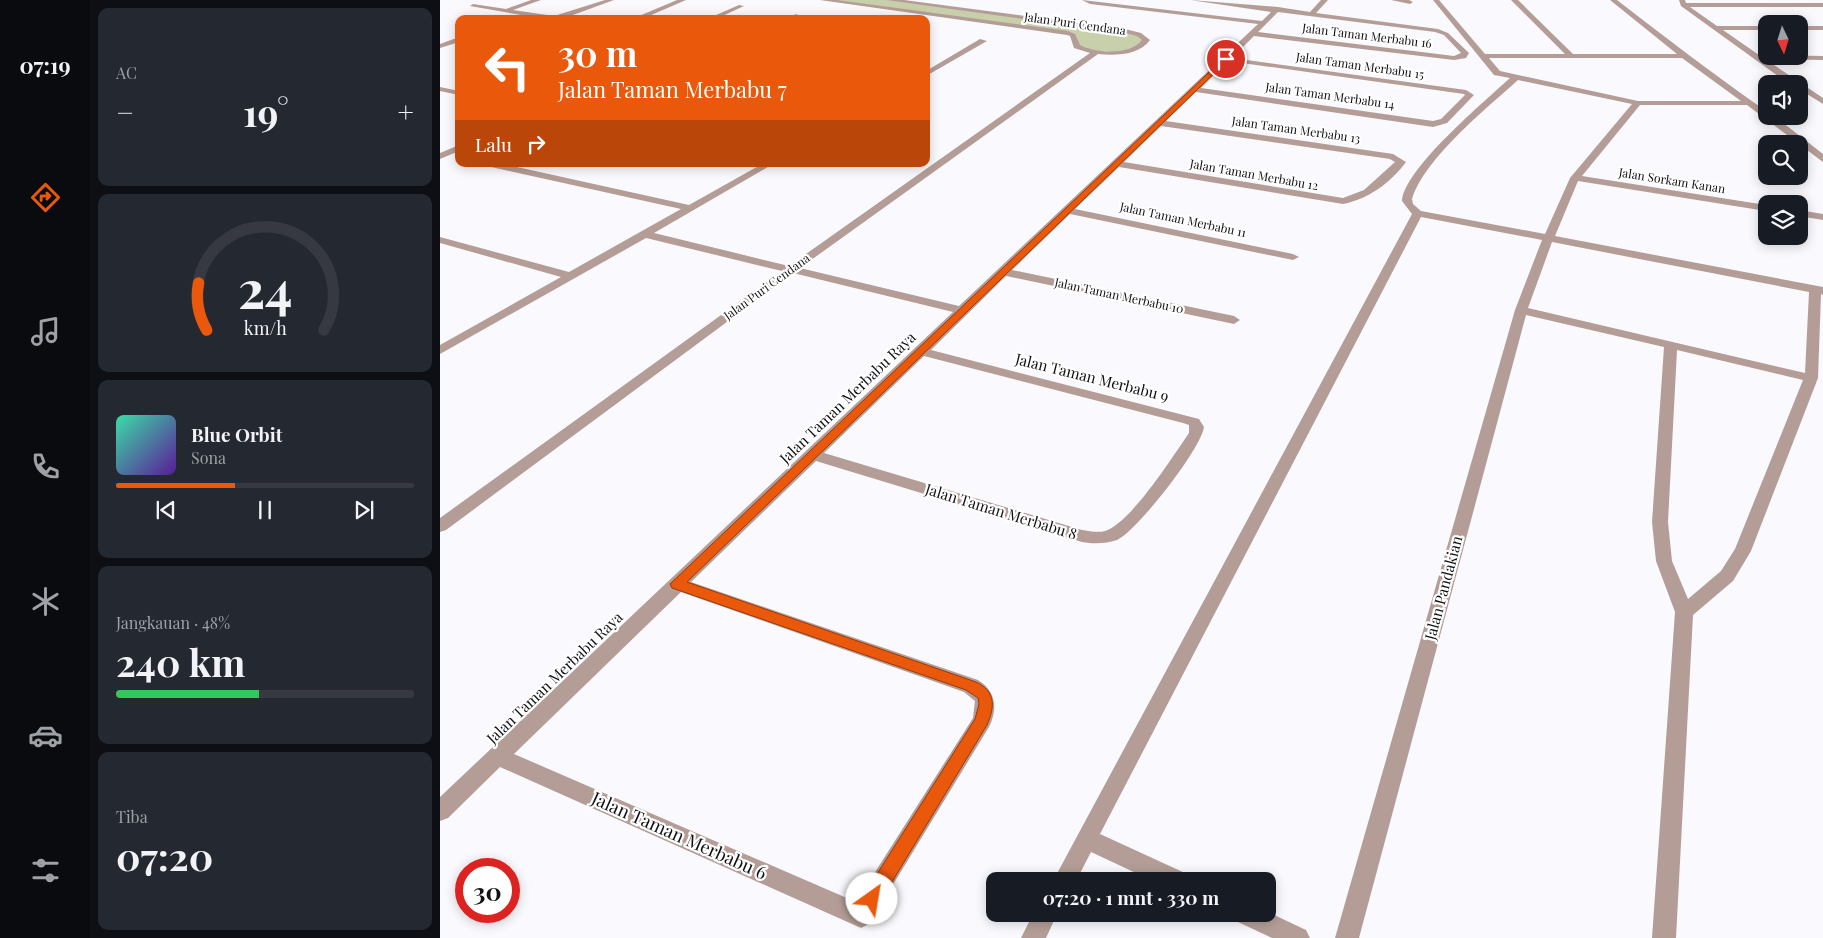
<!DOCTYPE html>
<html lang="id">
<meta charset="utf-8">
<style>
:root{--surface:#171b24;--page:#242831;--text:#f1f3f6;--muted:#9ea1a6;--line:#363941;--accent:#ea580c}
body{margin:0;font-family:"Playfair Display",serif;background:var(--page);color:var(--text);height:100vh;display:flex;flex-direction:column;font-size:19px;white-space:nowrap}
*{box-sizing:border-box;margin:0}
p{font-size:16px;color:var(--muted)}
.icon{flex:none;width:28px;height:28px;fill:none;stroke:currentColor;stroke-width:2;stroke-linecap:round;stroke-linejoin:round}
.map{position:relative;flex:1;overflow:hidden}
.details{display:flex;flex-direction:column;gap:8px;padding:8px;background:#0d0f14;width:350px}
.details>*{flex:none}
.hud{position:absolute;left:15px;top:15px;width:475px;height:152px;border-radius:10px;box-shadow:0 2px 12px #0003;background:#ea580c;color:#fff;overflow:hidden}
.needle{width:32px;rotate:176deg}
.controls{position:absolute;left:1318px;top:15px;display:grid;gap:10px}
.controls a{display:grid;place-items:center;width:50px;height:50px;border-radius:10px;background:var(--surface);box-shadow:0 2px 12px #0003;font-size:25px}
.speed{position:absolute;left:15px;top:858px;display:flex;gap:10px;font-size:25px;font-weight:700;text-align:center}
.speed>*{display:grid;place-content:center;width:65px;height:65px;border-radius:50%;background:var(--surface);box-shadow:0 2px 12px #0003;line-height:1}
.speed .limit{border:8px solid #d22;background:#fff;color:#111}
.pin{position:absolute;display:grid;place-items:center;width:42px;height:42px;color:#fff;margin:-21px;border:2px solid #fff;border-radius:50%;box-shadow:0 1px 5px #0007}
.me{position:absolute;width:55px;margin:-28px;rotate:32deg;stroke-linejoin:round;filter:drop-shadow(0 0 4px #0008)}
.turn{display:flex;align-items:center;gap:18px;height:105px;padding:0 20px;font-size:22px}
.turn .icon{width:65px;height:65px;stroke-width:2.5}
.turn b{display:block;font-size:35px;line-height:42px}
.then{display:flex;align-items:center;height:48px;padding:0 20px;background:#0003;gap:10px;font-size:19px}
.big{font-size:38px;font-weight:700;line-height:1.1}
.details .widget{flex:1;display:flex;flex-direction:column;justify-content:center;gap:8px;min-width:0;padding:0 18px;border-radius:10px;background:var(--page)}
.details .dial{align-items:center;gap:0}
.dial svg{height:130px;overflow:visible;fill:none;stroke:var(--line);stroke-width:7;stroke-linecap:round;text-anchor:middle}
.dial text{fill:var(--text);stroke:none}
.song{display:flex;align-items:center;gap:15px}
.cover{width:60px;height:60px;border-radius:8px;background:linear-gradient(135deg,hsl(160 70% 55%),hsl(270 70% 35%))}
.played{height:5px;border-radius:2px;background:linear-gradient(90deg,var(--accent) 40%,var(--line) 40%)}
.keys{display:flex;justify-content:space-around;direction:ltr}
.heat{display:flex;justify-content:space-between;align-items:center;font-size:28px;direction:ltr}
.charge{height:8px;border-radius:4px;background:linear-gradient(90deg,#34c759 48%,var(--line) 0)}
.trip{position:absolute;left:546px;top:872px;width:290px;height:50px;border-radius:10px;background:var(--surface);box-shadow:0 2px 12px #0003;font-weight:700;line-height:50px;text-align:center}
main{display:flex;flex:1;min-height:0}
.dock{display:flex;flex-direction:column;width:90px;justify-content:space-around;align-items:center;background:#090b0e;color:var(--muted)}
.dock .icon{width:35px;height:35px}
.dock .active{color:var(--accent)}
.dock b{font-size:22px;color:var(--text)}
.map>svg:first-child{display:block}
</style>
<main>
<nav class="dock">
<b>07:19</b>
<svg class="icon active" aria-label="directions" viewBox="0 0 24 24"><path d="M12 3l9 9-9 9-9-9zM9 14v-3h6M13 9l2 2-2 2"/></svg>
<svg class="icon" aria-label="music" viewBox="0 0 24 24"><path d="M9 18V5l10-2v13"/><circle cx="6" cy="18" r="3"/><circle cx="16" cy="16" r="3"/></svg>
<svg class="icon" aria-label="phone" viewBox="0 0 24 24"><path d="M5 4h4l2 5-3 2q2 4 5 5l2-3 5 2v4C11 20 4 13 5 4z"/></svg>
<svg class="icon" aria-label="climate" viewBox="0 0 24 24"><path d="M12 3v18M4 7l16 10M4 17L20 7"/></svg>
<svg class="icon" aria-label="car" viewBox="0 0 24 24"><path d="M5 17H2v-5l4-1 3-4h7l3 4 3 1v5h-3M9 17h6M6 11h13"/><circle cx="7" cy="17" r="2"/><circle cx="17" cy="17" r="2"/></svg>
<svg class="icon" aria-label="filters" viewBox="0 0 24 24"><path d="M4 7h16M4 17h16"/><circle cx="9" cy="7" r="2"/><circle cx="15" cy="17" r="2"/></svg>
</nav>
<section class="details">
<div class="widget"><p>AC</p>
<div class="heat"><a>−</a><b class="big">19°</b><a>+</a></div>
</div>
<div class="widget dial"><svg viewBox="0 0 100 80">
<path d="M14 69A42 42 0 1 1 86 69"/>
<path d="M14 69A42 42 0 0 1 9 40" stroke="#ea580c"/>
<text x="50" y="56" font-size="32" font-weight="700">24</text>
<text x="50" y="72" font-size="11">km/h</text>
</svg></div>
<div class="widget">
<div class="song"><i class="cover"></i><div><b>Blue Orbit</b><p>Sona</p></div></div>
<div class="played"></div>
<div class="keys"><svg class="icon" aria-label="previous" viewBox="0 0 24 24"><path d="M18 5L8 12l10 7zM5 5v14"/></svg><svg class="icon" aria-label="pause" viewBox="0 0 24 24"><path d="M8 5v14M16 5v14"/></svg><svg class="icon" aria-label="next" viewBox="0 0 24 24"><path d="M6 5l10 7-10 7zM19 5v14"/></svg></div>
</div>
<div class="widget"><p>Jangkauan · 48%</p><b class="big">240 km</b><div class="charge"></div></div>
<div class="widget"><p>Tiba</p><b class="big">07:20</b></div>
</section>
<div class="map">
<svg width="1383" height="938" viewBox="0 0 1383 938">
<rect width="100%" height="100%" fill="#fafafe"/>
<path fill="#c8d0ab" d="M 383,0 L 449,0 L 693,32 L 706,40 C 686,57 664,52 641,48 L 633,35 Z"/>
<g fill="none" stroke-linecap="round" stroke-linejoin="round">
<g fill="#b49d97" fill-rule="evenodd">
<path d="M 91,0 L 101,0 L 73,10 L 114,16 L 165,0 L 174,0 L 122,19 L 104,19 L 30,6 L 33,4 L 66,9 Z"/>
<path d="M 237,0 L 246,0 L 202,19 L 192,19 Z"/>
<path d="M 380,0 L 397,0 L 628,31 L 635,34 L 640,45 C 655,53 690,56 702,40 L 697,36 L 685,33 L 446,0 L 464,0 L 685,29 L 701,33 L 710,40 C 699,55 676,56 658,54 L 360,268 L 519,306 L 818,24 L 650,4 L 642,0 L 822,21 L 831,12 L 750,0 L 838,7 L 870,12 L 881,0 L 888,0 L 876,13 L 998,29 L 1008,33 L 1029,53 L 1026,58 L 1014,60 L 814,36 L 792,58 L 1026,90 L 1034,95 L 1007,123 L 993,127 L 756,92 L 726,121 L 953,154 L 966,162 C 950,183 929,199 903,204 L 679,167 L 635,209 L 853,254 L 859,257 L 853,260 L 630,214 L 572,270 L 794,316 L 800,320 L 794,324 L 566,276 L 491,350 L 759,419 L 764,427 C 761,449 697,531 677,540 C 665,544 654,544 642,542 L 376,461 L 251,582 L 538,680 C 556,691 558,709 549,727 L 429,924 L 421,928 L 60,767 L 8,818 L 0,821 L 0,797 L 513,312 L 353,273 L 6,530 L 0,532 L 0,518 L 342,271 L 206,238 L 0,354 L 0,345 L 121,277 L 0,243 L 0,237 L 129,272 L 241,209 L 51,167 L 46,164 L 63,164 L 249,205 L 322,164 L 333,164 L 214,233 L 349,266 L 650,53 L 634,48 L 630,36 L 627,35 ZM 838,12 L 995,32 L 1004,35 L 1021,53 L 1014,56 L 818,32 ZM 788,61 L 1024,94 L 1025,95 L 1001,119 L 993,121 L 761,88 ZM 721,126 L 950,159 L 955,162 L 924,190 L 903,198 L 684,162 ZM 484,356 L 743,423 L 749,425 L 749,433 C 733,456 691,523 665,531 C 658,533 649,531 642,530 L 384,453 ZM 241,592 L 524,692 L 535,701 L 533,718 L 416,902 L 74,754 Z"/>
<path d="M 951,0 L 969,0 L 973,2 L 970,4 Z"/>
<path d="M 993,0 L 999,0 L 1045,54 L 1125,54 L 1071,0 L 1078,0 L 1133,54 L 1237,54 L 1170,0 L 1177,0 C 1226,38 1276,76 1326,111 L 1326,116 L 1334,116 L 1383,154 L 1383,162 L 1307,105 L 1200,105 L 1142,176 L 1326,205 L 1326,211 L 1138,181 L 1115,236 L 1383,287 L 1383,295 L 1381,294 L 1378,378 L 1311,551 L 1293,581 L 1253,615 L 1236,938 L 1212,938 L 1235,612 L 1216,561 L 1212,522 L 1224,347 L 1086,315 L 919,938 L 895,938 L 1075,310 L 1102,240 L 981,217 L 660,834 L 745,873 L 748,881 L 713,881 L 651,852 L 636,881 L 613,881 L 972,214 L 962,201 C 964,169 1045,101 1070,78 L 1054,75 ZM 1049,58 L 1242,58 L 1301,101 L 1198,101 L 1060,71 ZM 1078,80 L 1192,104 L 1130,178 L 1105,234 L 981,211 L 973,204 L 972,199 C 985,158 1046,109 1078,80 ZM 1112,242 L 1369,292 L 1365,373 L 1088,308 ZM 1237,350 L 1363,380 L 1295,549 L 1281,571 L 1248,599 L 1232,561 L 1228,522 Z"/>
<path d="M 1239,0 L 1245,0 L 1246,3 L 1383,3 L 1383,7 L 1250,7 L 1277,26 L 1326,26 L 1326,30 L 1283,30 L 1319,55 L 1383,56 L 1383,60 L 1325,59 L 1383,98 L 1383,104 L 1359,89 L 1359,84 L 1349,84 L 1241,6 Z"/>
<path d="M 299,5 L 304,6 L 276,19 L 267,19 Z"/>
<path d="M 356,14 L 358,15 L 358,17 L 346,19 Z"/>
<rect x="1359" y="26" width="24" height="4"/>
<path d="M 19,37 L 19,42 L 0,48 L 0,44 Z"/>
<path d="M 540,39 L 547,41 L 486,76 L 486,71 Z"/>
<path d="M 0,87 L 19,91 L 19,95 L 0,91 Z"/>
<path d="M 19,145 L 19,151 L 0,159 L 0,153 Z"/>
<path d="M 1359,210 L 1383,214 L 1383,220 L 1359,216 Z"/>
<path d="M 828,912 L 866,930 L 870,938 L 832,938 L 798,922 L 794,914 L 828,914 Z"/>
<path d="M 593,914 L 617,914 L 606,938 L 581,938 Z"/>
</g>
</g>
<path fill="#ea580c" stroke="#983908" d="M 784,58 L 789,59 L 247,582 L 536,682 C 556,691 555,707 547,725 L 438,905 L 432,908 L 425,905 L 423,899 L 425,893 L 535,719 L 539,704 L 538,698 L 526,690 L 232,588 L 230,584 Z"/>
<g text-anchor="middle" stroke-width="4.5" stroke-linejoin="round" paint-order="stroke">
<g font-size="12" fill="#0f1011" stroke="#fff">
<text transform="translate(635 24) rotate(8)" y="4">Jalan Puri Cendana</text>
<text transform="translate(927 36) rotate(7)" y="4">Jalan Taman Merbabu 16</text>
<text transform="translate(920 66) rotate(8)" y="4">Jalan Taman Merbabu 15</text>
<text transform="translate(890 96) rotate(8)" y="4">Jalan Taman Merbabu 14</text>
<text transform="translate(856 130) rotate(8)" y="4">Jalan Taman Merbabu 13</text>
<text transform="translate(814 175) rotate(10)" y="4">Jalan Taman Merbabu 12</text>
<text transform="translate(1232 181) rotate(9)" y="4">Jalan Sorkam Kanan</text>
<text transform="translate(743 220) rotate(12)" y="4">Jalan Taman Merbabu 11</text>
<text transform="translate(327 287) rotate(-36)" y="4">Jalan Puri Cendana</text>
<text transform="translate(679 296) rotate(12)" y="4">Jalan Taman Merbabu 10</text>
</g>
<g font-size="15" fill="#0f1011" stroke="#fff">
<text transform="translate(652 378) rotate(14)" y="5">Jalan Taman Merbabu 9</text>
<text transform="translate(408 398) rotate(-44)" y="5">Jalan Taman Merbabu Raya</text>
<text transform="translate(561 512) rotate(17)" y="5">Jalan Taman Merbabu 8</text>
<text transform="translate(1004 588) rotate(-75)" y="5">Jalan Pandakian</text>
<text transform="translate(115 678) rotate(-44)" y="5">Jalan Taman Merbabu Raya</text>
</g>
<g font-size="18" fill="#0f1011" stroke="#fff">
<text transform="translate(239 836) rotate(24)" y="6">Jalan Taman Merbabu 6</text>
</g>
</g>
</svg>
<div class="controls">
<a><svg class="needle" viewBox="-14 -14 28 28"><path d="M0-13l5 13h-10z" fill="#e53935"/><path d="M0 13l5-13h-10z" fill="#9ea1a6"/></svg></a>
<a><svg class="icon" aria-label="sound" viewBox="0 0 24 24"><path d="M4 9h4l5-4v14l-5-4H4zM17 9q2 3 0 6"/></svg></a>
<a><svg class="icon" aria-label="search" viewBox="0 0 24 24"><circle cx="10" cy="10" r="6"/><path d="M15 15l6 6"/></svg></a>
<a><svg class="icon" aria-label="layers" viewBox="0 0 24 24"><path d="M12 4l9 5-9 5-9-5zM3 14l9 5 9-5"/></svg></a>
</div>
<div class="speed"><div class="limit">30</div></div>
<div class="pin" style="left:786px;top:59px;background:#d93025"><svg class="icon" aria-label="arrive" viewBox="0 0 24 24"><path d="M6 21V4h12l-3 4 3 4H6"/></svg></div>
<svg class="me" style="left:432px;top:899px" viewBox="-20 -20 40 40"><circle r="19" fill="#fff"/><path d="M0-13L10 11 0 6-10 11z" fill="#ea580c"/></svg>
<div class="trip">07:20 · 1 mnt · 330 m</div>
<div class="hud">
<div class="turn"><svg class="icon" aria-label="left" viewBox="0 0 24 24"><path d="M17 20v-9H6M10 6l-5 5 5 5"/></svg><div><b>30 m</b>Jalan Taman Merbabu 7</div></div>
<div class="then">Lalu<svg class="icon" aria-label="right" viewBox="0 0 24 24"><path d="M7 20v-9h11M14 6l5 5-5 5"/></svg></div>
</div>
</div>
</main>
